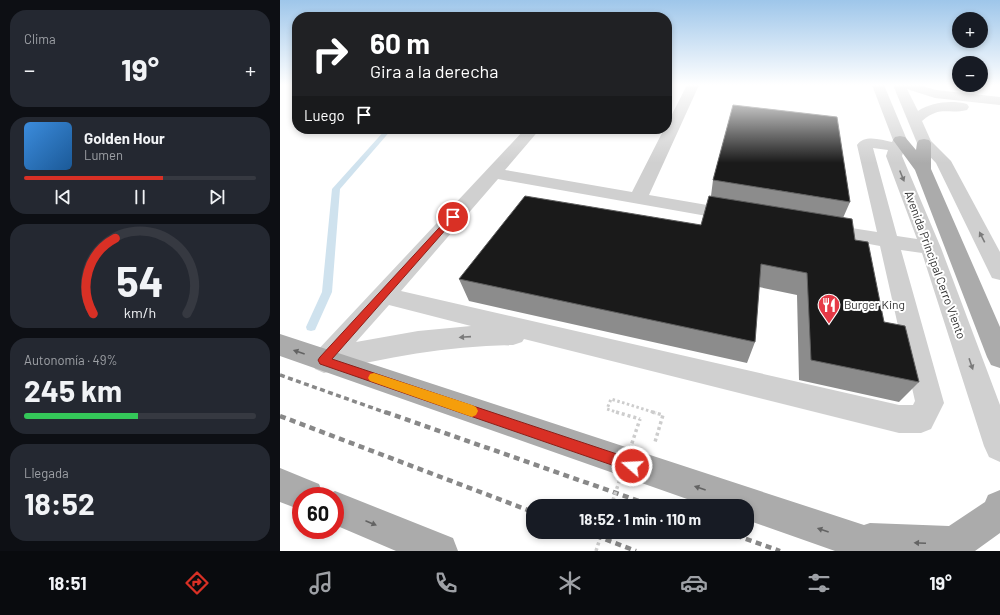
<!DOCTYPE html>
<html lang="es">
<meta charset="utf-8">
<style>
:root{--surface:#171b24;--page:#242831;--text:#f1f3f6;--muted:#9ea1a6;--line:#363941;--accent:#d93025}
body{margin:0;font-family:Barlow,sans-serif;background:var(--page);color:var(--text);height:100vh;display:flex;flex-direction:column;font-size:15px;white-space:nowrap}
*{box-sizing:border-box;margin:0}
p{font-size:13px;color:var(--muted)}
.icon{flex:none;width:22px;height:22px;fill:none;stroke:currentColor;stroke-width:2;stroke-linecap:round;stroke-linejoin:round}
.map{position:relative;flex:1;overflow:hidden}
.sheet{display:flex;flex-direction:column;gap:10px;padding:10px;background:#0d0f14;width:280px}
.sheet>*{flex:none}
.banner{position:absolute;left:12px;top:12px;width:380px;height:122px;border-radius:16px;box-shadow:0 2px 6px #0003;background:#202124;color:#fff;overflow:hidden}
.tools{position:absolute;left:672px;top:12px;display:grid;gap:8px}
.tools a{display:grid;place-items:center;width:36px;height:36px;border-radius:50%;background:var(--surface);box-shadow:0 2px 6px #0003;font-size:20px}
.speed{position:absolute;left:12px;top:487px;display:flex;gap:8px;font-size:20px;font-weight:700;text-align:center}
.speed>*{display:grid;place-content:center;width:52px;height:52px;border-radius:50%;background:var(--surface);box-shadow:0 2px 6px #0003;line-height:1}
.speed .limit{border:6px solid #d22;background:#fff;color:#111}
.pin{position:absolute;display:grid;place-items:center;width:34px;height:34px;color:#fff;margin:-17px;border:2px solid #fff;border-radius:50%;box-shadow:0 1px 4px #0007}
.me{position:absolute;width:44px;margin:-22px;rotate:289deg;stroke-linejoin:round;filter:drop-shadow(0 0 3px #0008)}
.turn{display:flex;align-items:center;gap:14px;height:84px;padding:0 12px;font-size:18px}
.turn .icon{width:52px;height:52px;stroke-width:2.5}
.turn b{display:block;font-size:28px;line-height:34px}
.then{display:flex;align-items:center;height:38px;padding:0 12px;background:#0003;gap:8px;font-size:15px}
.big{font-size:30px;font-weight:700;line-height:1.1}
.sheet .card{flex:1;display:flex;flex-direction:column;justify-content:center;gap:6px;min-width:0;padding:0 14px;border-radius:16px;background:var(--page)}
.sheet .dial{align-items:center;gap:0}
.dial svg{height:104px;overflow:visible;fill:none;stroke:var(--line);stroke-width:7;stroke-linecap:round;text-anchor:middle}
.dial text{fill:var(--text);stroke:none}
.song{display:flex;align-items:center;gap:12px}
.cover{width:48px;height:48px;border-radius:6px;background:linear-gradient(135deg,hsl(210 70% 55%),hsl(210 70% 35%))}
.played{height:4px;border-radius:2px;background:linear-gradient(90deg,var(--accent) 60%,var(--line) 60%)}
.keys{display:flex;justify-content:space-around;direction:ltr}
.heat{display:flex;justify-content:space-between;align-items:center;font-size:22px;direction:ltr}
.charge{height:6px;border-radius:3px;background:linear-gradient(90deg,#34c759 49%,var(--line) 0)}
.trip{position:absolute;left:246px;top:499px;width:228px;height:40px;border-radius:16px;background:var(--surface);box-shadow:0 2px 6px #0003;font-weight:700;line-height:40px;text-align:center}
.dock{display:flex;height:64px;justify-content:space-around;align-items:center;background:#090b0e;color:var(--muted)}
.dock .icon{width:28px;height:28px}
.dock .on{color:var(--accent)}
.dock b{font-size:18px;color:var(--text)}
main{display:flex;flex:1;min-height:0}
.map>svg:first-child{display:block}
</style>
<main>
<section class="sheet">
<div class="card"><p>Clima</p>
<div class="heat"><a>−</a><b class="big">19°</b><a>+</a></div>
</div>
<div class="card">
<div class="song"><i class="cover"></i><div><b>Golden Hour</b><p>Lumen</p></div></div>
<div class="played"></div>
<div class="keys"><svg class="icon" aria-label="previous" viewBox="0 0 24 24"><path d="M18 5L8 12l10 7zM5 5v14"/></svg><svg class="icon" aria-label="pause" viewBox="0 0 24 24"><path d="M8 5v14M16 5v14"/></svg><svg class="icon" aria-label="next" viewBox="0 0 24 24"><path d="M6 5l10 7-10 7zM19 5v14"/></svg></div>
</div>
<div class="card dial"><svg viewBox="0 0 100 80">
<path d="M14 69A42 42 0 1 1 86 69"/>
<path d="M14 69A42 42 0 0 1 31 11" stroke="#d93025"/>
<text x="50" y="56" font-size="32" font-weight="700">54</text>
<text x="50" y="72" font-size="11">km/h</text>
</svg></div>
<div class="card"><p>Autonomía · 49%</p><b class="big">245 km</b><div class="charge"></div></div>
<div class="card"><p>Llegada</p><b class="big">18:52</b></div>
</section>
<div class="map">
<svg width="720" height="551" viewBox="0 0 720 551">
<rect width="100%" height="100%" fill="#fff"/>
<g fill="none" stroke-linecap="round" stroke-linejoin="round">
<path fill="#cfe2ee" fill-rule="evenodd" d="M 106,129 L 112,129 L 60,189 L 52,292 L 35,330 L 31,331 L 27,330 L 26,327 L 42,292 L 52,189 Z"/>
<path stroke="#cdcdcd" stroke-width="3" stroke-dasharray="2.5 2.5" stroke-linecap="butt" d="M 339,413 L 327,409 L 331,399 L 376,413"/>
<g stroke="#cdcdcd" stroke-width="3.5" stroke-dasharray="3 3" stroke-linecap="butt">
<path d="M 336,412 L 360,419"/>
<path d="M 372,412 L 383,415 L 375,442"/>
<path d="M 316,551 L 322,532"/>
</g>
<g fill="#d0d0d0" fill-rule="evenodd">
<path d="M 407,85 L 419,85 L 369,195 L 462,211 L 464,215 L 462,219 L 455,221 L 218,179 L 121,291 L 619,405 L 633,405 L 635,401 L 600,246 L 546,236 L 539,234 L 536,230 L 539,226 L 546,224 L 597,232 L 577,145 C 585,134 601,140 612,142 L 613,140 L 592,85 L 604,85 L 627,140 L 622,156 L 661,248 L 720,405 L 720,462 L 709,457 L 704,446 L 642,253 L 621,250 L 664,403 L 651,429 L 641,433 L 619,433 L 244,339 L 242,342 L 233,345 C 168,346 107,357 44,373 L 35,369 L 31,361 L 35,353 L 245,129 L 260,129 L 225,170 L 352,192 L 384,129 L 387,129 L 387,124 ZM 593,148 L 608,150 L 606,156 L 637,239 L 617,236 ZM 109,305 L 191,326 L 138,331 L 76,342 Z"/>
<path d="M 613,85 L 639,85 L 656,90 L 720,97 L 720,105 L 655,98 L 627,89 L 638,111 C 652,102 671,100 687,104 L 689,107 L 687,110 C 667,115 661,105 642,121 L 651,141 L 671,161 L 720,252 L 720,280 L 712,278 L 709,272 L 656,163 L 637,143 Z"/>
</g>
<g fill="#ababab" fill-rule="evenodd">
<path d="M 620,136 L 625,137 L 636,150 L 637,143 L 639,140 L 644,139 L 649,140 L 651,143 L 651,169 L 720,327 L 720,368 L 711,365 L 707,357 L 635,170 L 613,140 L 615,137 Z"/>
<path d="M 0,334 L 584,525 L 590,523 L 669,526 L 705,502 L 708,495 L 720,490 L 720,533 L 695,551 L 555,551 L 467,520 L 467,506 L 427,506 L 0,356 Z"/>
<path d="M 0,468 L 39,484 L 44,496 L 55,491 L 173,538 L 178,551 L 116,551 L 55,525 L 55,496 L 21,496 L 21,510 L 0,502 Z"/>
</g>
<path stroke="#888" stroke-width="3.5" stroke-dasharray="5 3.5" stroke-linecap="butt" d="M 0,375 L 107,413"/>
<g stroke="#888" stroke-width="4.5" stroke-dasharray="6 4.5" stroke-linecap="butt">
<path d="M 105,412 L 373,506"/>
<path d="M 0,416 L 253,512"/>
<path d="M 306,532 L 356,551"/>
<path d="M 446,532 L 500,551"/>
</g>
<path stroke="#cdcdcd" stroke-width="3.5" stroke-dasharray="3 3" stroke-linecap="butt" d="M 331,506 L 360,419"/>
</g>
<path fill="#8c8c8c" d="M 433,180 L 570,202 L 563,218 L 575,240 L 604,322 L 639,382 L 619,402 L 519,380 L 517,295 L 479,287 L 475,342 L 467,363 L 189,301 L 179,279 L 421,225 L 431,196 Z"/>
<g fill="#1a1a1a" stroke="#5f5f5f">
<path d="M 453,105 L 557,117 L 570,202 L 433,180 Z"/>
<path d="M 245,196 L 421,225 L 429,196 L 572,219 L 575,240 L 588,242 L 604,322 L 625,326 L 639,382 L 531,360 L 527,273 L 481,264 L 475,342 L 179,279 Z"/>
</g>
<defs><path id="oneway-solid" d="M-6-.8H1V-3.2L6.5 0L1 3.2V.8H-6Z"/></defs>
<g fill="#7a7a7a">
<use href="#oneway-solid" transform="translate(622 176) rotate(68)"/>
<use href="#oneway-solid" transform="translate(702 237) rotate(-117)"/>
<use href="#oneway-solid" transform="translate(185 337) rotate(176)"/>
<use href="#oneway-solid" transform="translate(691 364) rotate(71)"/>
</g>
<g fill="#636363">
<use href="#oneway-solid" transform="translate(19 352) rotate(-161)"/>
<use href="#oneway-solid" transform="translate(420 488) rotate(-161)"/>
<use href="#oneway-solid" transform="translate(91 523) rotate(23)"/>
<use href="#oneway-solid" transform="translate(543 530) rotate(-161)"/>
<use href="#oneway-solid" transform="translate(640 543) rotate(-178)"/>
</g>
<linearGradient id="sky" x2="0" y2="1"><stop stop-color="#9ec6ea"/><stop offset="0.52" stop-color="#fff"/><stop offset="1" stop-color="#fff" stop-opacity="0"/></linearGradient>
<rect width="720" height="163" fill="url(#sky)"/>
<path fill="#d93025" stroke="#8d1f18" d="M 173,215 L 175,216 L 175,219 L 52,359 L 352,459 L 357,461 L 359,466 L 357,470 L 352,472 L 40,364 L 38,360 L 40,357 L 170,216 Z"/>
<path fill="#f59e0b" d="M 94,373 L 192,405 L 196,407 L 198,411 L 196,415 L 192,417 L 90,381 L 88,378 L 90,374 Z"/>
<defs>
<g id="restaurant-pin" transform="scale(1.15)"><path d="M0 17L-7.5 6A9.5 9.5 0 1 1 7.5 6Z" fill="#e63946" stroke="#fff"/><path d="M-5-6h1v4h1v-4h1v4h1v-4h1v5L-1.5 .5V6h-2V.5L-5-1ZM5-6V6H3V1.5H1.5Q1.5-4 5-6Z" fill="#fff"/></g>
</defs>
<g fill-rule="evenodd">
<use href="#restaurant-pin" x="549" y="305"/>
</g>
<g text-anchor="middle" stroke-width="4" stroke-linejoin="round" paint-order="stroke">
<g font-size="12" fill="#333" stroke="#fff">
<text transform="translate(655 265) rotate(70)" y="4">Avenida Principal Cerro Viento</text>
</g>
<g font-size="12" fill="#333" stroke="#fff" text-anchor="start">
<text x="564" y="309">Burger King</text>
</g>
</g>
</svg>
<div class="tools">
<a>+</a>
<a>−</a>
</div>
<div class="speed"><div class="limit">60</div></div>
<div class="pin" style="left:173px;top:217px;background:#d93025"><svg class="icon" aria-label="arrive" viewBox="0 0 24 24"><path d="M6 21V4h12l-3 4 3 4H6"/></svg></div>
<svg class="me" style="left:352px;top:466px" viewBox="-20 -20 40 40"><circle r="17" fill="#d93025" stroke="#fff" stroke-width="3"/><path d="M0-11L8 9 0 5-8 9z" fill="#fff"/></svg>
<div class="trip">18:52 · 1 min · 110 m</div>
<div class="banner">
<div class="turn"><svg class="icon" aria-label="right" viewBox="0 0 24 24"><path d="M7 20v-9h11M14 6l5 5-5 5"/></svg><div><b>60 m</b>Gira a la derecha</div></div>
<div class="then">Luego<svg class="icon" aria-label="arrive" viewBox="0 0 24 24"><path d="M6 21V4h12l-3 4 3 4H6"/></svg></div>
</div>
</div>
</main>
<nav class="dock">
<b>18:51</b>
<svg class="icon on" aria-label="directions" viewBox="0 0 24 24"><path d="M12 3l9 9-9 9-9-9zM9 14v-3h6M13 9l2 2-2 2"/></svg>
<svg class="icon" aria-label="music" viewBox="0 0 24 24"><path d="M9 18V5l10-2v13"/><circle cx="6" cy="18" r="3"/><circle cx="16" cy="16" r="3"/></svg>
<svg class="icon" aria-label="phone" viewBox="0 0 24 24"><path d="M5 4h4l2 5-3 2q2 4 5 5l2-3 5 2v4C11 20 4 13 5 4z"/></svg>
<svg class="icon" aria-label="climate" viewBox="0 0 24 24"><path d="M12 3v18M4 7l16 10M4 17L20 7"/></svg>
<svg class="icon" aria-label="car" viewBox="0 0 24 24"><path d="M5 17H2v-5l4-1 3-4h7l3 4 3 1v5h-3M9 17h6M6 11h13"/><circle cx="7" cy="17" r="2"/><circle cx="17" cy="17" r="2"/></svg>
<svg class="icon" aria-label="filters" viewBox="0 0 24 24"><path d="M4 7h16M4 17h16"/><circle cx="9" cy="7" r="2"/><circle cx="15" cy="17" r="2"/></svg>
<b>19°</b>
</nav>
